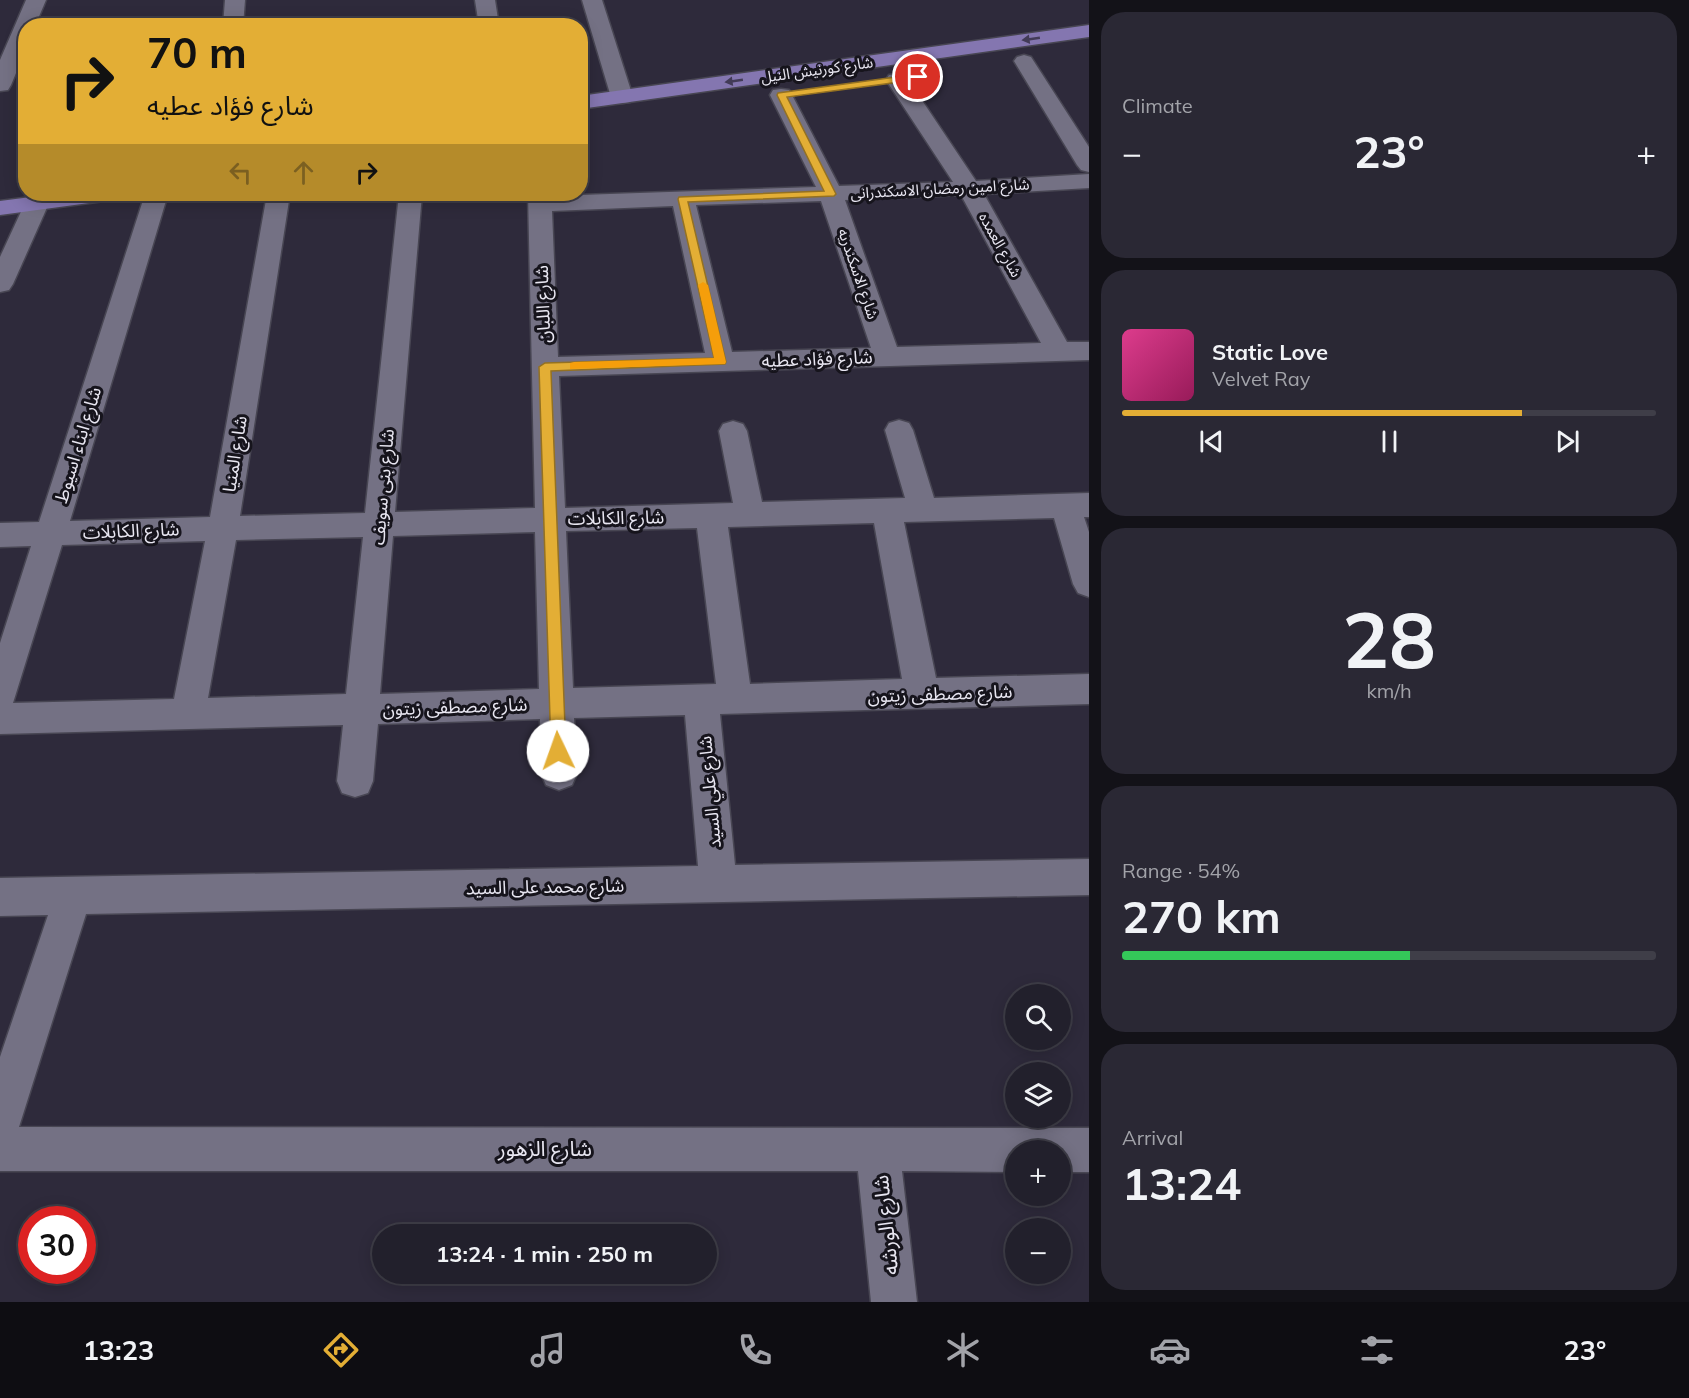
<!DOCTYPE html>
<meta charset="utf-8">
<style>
:root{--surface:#22202c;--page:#2a2834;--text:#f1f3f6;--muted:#a2a3a9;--line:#3f3e48;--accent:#e3ae35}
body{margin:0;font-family:Mulish,"Noto Sans Arabic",sans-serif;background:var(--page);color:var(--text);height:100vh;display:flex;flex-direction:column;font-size:22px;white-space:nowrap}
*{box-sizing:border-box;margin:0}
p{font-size:20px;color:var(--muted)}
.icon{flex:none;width:33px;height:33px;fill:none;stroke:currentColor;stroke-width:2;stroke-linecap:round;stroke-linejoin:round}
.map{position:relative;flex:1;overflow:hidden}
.panel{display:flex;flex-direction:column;gap:12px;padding:12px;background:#131218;width:600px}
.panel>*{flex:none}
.top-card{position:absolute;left:18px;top:18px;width:570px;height:183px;border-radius:24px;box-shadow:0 3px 15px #0003,0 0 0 2px var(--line);background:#e3ae35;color:#111;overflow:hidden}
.tools{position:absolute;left:1005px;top:984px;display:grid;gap:12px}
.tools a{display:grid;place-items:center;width:66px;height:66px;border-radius:50%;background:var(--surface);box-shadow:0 3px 15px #0003,0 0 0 2px var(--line);font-size:30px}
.speed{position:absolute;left:18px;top:1206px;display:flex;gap:12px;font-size:30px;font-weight:700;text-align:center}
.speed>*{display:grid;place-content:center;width:78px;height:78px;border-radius:50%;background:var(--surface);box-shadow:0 3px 15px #0003,0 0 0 2px var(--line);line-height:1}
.speed .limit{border:9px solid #d22;background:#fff;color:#111}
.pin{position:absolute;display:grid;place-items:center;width:51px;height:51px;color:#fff;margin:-26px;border:3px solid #fff;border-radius:50%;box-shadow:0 2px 6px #0007}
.me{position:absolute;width:66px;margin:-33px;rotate:357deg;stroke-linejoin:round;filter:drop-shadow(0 0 4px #0008)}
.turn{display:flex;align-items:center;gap:21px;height:126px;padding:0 30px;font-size:27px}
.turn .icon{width:78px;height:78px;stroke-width:2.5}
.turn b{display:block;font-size:42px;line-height:51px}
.lanes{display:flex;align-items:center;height:57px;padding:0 30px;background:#0003;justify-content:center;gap:30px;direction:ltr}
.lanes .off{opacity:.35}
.big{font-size:45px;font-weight:700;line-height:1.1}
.panel .tile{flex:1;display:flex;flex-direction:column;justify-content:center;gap:9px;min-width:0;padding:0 21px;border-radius:24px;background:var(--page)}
.panel .dial{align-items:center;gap:0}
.dial b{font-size:78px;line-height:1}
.song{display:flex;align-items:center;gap:18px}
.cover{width:72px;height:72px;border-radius:9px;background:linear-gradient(135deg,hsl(330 70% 55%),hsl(330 70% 35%))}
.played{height:6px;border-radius:3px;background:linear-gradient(90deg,var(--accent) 75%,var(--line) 75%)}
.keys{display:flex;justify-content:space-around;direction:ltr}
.heat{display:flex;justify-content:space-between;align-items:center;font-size:33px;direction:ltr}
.charge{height:9px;border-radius:4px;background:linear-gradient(90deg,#34c759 54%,var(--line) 0)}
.trip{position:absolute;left:372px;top:1224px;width:345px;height:60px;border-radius:30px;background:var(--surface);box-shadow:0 3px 15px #0003,0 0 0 2px var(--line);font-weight:700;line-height:60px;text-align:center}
.menu{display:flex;height:96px;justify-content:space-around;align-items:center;background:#0e0d12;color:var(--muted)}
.menu .icon{width:42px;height:42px}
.menu .current{color:var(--accent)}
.menu b{font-size:27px;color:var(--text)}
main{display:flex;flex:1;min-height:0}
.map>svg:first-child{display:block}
</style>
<main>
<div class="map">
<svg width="1089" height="1302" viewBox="0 0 1089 1302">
<rect width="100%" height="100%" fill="#2e2a3b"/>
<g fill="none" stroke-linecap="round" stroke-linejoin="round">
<g stroke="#484653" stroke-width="3">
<g id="minor">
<path d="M 26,0 L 46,0 L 35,26 L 26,26 L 26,49 L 11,85 L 8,90 L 0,91 L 0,60 Z"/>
<path d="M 225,0 L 245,0 L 243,26 L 223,26 Z"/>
<path d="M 475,0 L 495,0 L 499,26 L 479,26 Z"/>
<path d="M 582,0 L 602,0 L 633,97 L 630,102 L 622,103 L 614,102 L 611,97 Z"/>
<path d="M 1024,55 L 1031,57 L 1089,147 L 1089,172 L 1081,170 L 1077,165 L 1014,61 L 1017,57 Z"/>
<path d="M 897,74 L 905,75 L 976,181 L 1089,174 L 1089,188 L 984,194 L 1067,342 L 1089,342 L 1089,360 L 559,376 L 565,508 L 733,503 L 719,431 L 723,424 L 733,421 L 743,424 L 747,431 L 762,502 L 905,498 L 885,430 L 889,423 L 899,420 L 909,423 L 913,430 L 934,498 L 1089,493 L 1089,517 L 1084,517 L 1089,532 L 1089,597 L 1078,593 L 1073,584 L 1054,518 L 904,522 L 936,678 L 1089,674 L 1089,704 L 720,714 L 735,865 L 1089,859 L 1089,895 L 86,914 L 19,1127 L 1089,1128 L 1089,1172 L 1060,1172 L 1060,1150 L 1016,1150 L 1016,1172 L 902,1171 L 917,1302 L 871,1302 L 858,1171 L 0,1171 L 0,1057 L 48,915 L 0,916 L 0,878 L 698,866 L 685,715 L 574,718 L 577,774 L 572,785 L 559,790 L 546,785 L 541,774 L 540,719 L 378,724 L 373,781 L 368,793 L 355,797 L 342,793 L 337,781 L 343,725 L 0,734 L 0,643 L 31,546 L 0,547 L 0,523 L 39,522 L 145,194 L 168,194 L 70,521 L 210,517 L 267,194 L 290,194 L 240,516 L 365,513 L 399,194 L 422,194 L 395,512 L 535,508 L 528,194 L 550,194 L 551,196 L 816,187 L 770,95 L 773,90 L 781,89 L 789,90 L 792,95 L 839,186 L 953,182 L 886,80 L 889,75 ZM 961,195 L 1041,343 L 897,347 L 845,200 ZM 821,201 L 871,348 L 732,352 L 696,205 ZM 673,206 L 705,353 L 558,357 L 552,211 ZM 874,523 L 902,679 L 750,684 L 728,527 ZM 697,528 L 716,684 L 573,688 L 566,531 ZM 535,532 L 539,689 L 380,694 L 393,536 ZM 363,537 L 346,694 L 208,698 L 236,540 ZM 205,541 L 174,699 L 13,703 L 62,545 Z"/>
<path d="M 37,196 L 45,198 L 49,203 L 13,284 L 9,290 L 0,292 L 0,257 L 25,203 L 29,198 Z"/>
</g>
</g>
<g stroke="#484653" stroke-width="3">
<g id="major">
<path d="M 1089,25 L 1089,37 L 580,109 L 580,96 Z"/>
<path d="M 54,194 L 116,194 L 112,199 L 104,201 L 0,215 L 0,201 Z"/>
</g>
</g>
<use href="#minor" fill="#747184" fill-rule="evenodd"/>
<use href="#major" fill="#8476b0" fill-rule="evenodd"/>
</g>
<defs><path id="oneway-solid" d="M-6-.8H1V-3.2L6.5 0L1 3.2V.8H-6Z" transform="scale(1.5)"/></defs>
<g fill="#423b57">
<use href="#oneway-solid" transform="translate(1031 39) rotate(172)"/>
<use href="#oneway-solid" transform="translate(734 81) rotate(172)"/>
</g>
<path fill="#e3ae35" stroke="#947122" stroke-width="1.5" d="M 918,74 L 922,75 L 922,79 L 787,97 L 836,194 L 834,196 L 688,202 L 726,362 L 725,364 L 551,371 L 566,751 L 563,755 L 558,757 L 553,755 L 551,751 L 539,367 L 545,363 L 714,358 L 678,199 L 679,197 L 824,191 L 777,95 L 778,93 Z"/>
<path fill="#f59e0b" d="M 703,282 L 708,285 L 726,362 L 725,364 L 570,369 L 570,363 L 574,362 L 714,358 L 698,285 Z"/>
<g text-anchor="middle" stroke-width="6" stroke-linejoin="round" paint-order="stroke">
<g font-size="15" fill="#e8e6f1" stroke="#16141c">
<text transform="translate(817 70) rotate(-8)" y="5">شارع كورنيش النيل</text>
<text transform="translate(940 189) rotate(-3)" y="5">شارع امين رمضان الاسكندرانى</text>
<text transform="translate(1000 245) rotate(61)" y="5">شارع العمده</text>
<text transform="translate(858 274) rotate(71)" y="5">شارع الاسكندريه</text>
</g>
<g font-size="18" fill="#e8e6f1" stroke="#16141c">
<text transform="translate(543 304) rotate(-92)" y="6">شارع اللبان</text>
<text transform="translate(817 359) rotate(-2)" y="6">شارع فؤاد عطيه</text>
<text transform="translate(78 445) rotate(-73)" y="6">شارع ابناء اسيوط</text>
<text transform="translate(235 454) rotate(-81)" y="6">شارع المنيا</text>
<text transform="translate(383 487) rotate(-85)" y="6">شارع بنى سويف</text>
<text transform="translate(616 518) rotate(-1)" y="6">شارع الكابلات</text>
<text transform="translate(131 531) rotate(-2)" y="6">شارع الكابلات</text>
<text transform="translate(940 694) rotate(-2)" y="6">شارع مصطفى زيتون</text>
<text transform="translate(455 707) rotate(-2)" y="6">شارع مصطفى زيتون</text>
<text transform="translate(710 792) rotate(-95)" y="6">شارع علي السيد</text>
<text transform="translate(545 887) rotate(-1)" y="6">شارع محمد على السيد</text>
</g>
<g font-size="21" fill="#e8e6f1" stroke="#16141c">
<text x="545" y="1156">شارع الزهور</text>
<text transform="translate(886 1225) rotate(-96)" y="7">شارع الورشه</text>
</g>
</g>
</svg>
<div class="tools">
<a><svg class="icon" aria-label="search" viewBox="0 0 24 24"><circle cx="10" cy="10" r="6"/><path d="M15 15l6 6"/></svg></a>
<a><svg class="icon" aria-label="layers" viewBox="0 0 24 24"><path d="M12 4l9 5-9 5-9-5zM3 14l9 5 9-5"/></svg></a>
<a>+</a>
<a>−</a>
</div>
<div class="speed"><div class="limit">30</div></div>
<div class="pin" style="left:918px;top:77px;background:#d93025"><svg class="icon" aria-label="arrive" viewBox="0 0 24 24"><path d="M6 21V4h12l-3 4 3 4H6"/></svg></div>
<svg class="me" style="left:558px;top:751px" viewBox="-20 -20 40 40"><circle r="19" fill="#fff"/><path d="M0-13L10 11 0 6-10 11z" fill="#e3ae35"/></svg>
<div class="trip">13:24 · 1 min · 250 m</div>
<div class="top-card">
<div class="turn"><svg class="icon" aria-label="right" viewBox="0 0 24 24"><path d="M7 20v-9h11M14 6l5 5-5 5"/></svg><div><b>70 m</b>شارع فؤاد عطيه</div></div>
<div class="lanes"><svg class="icon off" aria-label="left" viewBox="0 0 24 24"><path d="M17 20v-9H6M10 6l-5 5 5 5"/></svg><svg class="icon off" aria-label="ahead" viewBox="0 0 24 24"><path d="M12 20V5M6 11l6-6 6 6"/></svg><svg class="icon" aria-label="right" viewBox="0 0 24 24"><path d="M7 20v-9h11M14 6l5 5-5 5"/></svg></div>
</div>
</div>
<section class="panel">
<div class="tile"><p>Climate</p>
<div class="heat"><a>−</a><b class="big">23°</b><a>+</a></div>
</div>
<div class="tile">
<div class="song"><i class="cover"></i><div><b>Static Love</b><p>Velvet Ray</p></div></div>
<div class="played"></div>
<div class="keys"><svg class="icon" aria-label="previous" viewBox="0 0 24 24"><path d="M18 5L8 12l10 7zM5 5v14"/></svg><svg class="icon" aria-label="pause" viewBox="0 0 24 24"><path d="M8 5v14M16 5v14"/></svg><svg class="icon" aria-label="next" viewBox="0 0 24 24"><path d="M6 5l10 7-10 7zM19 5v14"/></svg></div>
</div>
<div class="tile dial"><b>28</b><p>km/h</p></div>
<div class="tile"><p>Range · 54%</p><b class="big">270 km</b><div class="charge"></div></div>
<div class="tile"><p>Arrival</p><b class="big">13:24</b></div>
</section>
</main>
<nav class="menu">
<b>13:23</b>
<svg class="icon current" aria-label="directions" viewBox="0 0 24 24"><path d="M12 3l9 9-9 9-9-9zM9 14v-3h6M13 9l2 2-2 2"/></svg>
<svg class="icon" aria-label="music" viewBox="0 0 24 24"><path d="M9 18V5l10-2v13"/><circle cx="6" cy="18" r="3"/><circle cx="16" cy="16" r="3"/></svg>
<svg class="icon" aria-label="phone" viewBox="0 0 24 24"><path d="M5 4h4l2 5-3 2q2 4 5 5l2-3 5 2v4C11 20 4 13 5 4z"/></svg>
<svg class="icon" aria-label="climate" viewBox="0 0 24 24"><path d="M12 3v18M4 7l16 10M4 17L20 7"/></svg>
<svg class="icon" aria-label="car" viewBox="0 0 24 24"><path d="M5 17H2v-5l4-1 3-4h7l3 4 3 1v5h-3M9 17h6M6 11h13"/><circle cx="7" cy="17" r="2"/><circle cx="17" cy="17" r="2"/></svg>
<svg class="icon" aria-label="filters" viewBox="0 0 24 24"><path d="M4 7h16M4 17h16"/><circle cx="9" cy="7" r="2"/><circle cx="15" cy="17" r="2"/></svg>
<b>23°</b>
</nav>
